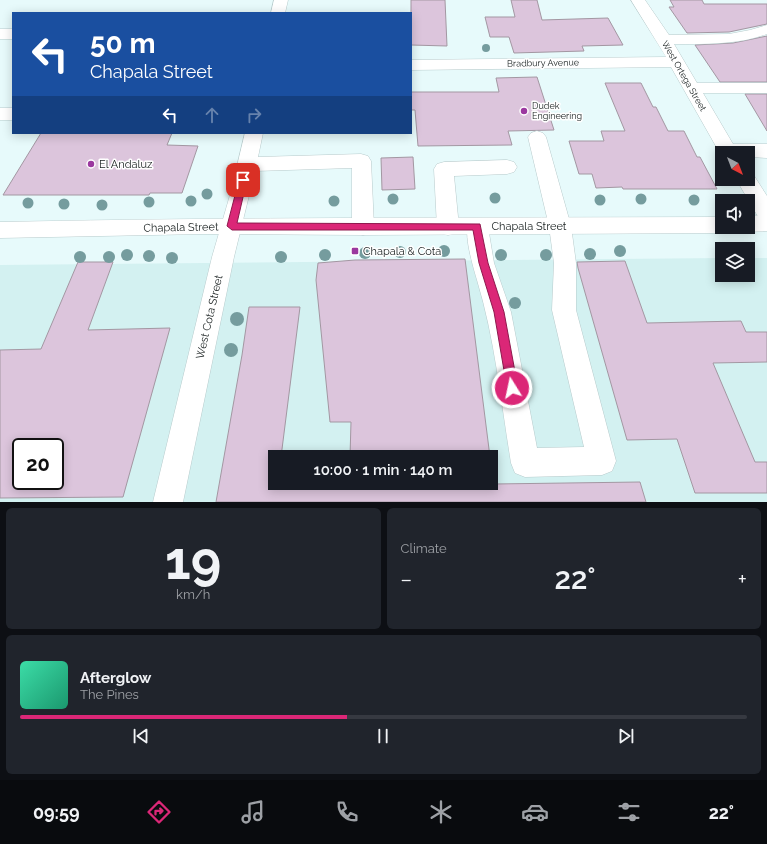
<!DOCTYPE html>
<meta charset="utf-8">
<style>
:root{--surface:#171b24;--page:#20242c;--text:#f1f3f6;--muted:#9ea1a6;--line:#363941;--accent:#db2777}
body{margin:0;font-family:Raleway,sans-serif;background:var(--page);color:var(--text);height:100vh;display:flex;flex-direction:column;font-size:15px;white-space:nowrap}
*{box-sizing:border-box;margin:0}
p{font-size:13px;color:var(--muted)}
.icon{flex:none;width:22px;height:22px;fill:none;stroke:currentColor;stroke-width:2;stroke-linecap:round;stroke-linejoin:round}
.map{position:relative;height:502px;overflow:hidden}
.side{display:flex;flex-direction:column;gap:6px;padding:6px;background:#0d0f14;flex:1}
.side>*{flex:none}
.top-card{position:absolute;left:12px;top:12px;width:400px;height:122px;border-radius:0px;box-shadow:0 2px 10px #0003;background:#1a4fa0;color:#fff;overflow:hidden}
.needle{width:26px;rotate:138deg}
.controls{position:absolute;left:715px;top:146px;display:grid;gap:8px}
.controls a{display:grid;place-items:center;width:40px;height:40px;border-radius:0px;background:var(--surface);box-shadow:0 2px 10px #0003;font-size:20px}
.speed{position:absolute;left:12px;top:438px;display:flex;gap:8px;font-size:20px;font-weight:700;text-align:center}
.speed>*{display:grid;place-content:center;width:52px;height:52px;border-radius:50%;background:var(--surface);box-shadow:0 2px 10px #0003;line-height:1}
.speed .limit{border:2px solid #111;border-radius:6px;background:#fff;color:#111}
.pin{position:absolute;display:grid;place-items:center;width:34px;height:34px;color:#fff;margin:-17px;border-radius:8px;box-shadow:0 2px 6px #0006}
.me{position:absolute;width:44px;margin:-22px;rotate:350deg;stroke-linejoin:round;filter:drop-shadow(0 0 3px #0008)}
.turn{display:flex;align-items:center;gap:14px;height:84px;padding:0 12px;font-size:18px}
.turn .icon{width:52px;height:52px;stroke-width:2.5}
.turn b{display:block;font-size:28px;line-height:34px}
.lanes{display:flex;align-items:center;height:38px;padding:0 12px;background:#0003;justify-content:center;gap:20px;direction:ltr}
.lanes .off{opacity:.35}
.big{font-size:30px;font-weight:600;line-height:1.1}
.side .widget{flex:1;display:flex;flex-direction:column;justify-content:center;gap:6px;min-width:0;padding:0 14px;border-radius:6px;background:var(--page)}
.side .dial{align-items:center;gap:0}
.dial b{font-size:52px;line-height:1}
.song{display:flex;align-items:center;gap:12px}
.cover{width:48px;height:48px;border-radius:6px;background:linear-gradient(135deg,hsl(160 70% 55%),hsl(160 70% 35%))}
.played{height:4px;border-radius:2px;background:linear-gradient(90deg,var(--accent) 45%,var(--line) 45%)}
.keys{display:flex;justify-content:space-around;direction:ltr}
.heat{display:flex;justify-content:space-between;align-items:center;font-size:22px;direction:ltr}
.side .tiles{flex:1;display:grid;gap:6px;grid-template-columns:1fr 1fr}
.widget:last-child{grid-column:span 2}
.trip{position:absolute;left:268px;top:450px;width:230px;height:40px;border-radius:0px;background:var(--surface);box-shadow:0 2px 10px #0003;font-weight:600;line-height:40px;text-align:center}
.dock{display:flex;height:64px;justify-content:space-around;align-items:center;background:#090b0e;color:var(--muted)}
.dock .icon{width:28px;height:28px}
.dock .selected{color:var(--accent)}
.dock b{font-size:18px;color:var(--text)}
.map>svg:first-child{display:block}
</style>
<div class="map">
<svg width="767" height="502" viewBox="0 0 767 502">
<rect width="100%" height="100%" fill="#e7fafb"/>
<path fill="#d3f1f1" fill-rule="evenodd" d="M 722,258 L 722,275 L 748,275 L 748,258 L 767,258 L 767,502 L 0,502 L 0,265 ZM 21,447 L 55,447 L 55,481 L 21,481 ZM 275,457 L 491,457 L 491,483 L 275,483 Z"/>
<g fill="#dcc5dc" stroke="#a397a2" fill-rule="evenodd">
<path d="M 411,0 L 445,0 L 447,46 L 411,45 Z"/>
<path d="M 511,0 L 537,0 L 542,20 L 608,18 L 623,45 L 582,46 L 584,51 L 514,53 L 509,37 L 490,37 L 485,17 L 515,17 Z"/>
<path d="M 670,0 L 702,0 L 704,4 L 767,4 L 767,24 L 729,32 L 687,33 L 669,7 L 674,7 Z"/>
<path d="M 767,36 L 767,82 L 720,82 L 695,45 L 733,43 Z"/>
<path d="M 537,77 L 554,130 L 508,131 L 512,145 L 418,146 L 415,110 L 411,110 L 411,92 L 499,92 L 496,78 Z"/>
<path d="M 605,83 L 641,83 L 653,107 L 656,107 L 668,131 L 684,131 L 697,157 L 700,157 L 717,189 L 623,189 L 622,187 L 596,188 L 592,174 L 579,174 L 569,141 L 604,141 L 601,131 L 625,131 Z"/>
<path d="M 745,94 L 767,94 L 767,131 Z"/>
<path d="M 41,133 L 172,133 L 167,145 L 198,146 L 182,193 L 150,193 L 149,195 L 3,195 Z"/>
<path d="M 413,157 L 415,189 L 382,190 L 381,158 Z"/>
<path d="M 465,259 L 490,457 L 350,457 L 351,422 L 330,422 L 316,280 L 318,263 L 355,260 Z"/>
<path d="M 625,261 L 647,323 L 741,321 L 746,332 L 767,332 L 767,362 L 713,363 L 755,462 L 767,462 L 767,493 L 695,493 L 677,439 L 627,440 L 578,268 L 577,262 Z"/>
<path d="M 78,262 L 113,262 L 88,330 L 170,328 L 123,497 L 0,498 L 0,350 L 41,349 ZM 21,447 L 55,447 L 55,481 L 21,481 Z"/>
<path d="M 249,307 L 300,307 L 281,457 L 275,457 L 275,483 L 491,483 L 491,464 L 494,484 L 640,482 L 646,502 L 216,502 L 242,355 Z"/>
</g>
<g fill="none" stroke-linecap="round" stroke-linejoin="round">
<g stroke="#b8cbcc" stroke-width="1">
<g id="minor">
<path d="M 274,0 L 288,0 L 285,13 L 271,13 Z"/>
<path d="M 631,0 L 645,0 L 669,35 L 729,34 L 750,30 L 767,25 L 767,34 C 737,45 706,44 674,44 L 697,83 L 767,83 L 767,93 L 703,93 L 733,144 L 767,144 L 767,158 L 748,157 L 748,153 L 722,153 L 722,157 L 671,67 L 411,70 L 411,60 L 666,57 Z"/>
<rect x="0" y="29" width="13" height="10"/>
<rect x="0" y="108" width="13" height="12"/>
<path d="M 537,131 L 543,133 L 546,137 L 571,226 L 576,263 L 576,310 L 616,461 L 612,471 L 602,475 L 525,477 L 515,473 L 511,463 C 501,402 495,339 477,280 C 473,266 463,234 469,221 L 477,219 L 485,221 L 488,227 L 494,263 L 511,312 L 537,448 L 584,447 L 552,310 L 554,263 L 549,226 L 528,137 L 531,133 Z"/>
<path d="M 245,133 L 263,133 L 258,157 L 361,154 L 368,156 L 371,161 L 374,227 L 371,233 L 363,235 L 355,233 L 352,227 L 352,168 L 255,171 L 234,257 L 183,502 L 153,502 L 212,257 L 230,195 Z"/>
<path d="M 507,160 L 514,162 L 517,167 L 514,172 L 507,174 L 454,176 L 459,227 L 456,233 L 448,235 L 440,233 L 437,227 L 434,169 L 437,164 L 444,162 Z"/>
<path d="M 748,172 L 753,174 L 767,196 L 767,222 L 760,220 L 736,179 L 748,179 Z"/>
</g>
</g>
<g stroke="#b8cbcc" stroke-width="1">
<g id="major">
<path d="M 767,215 L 767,231 L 748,232 L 741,230 L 739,227 L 748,227 L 748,216 Z"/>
<path d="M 722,217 L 722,227 L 732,227 L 729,231 L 722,233 L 363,235 L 203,234 L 0,238 L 0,222 C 241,217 481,218 722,217 Z"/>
</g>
</g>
<use href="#minor" fill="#fff" fill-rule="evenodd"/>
<use href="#major" fill="#fff" fill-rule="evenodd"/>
</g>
<g fill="#759c9e">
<circle cx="486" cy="48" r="4"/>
<circle cx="207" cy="194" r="5.5"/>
<circle cx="495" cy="198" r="5.5"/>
<circle cx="393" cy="199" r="5.5"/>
<circle cx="641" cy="199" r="5.5"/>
<circle cx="600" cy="200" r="5.5"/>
<circle cx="694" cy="200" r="5.5"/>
<circle cx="191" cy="201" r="5.5"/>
<circle cx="334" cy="201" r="5.5"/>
<circle cx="149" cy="202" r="5.5"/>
<circle cx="28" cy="203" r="5.5"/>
<circle cx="64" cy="204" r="5.5"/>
<circle cx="102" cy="205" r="5.5"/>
<circle cx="444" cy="251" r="6"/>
<circle cx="620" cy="251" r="6"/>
<circle cx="400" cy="252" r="6"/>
<circle cx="365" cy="253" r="6"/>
<circle cx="590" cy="254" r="6"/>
<circle cx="127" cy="255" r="6"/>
<circle cx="325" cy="255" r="6"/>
<circle cx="501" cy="255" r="6"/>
<circle cx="546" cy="255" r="6"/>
<circle cx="149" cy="256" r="6"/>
<circle cx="80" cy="257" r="6"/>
<circle cx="109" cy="257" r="6"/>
<circle cx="281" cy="257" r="6"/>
<circle cx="172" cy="258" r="6"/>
<circle cx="515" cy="303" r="6"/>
<circle cx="237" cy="319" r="7"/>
<circle cx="231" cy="350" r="7"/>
</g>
<path fill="#db2777" stroke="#8e194d" d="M 243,177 L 247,180 L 237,223 L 480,224 L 488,263 L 504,312 L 518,388 L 516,391 L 512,393 L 508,391 L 507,388 L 494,312 L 479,263 L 473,230 L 232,230 L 227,226 L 239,180 Z"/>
<g fill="#9b389f" stroke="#fff" stroke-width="1.5">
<circle cx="524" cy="111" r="4"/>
<circle cx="91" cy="164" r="4"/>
<rect x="351" y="247" width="8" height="8" rx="2"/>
</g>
<g text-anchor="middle" stroke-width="3" stroke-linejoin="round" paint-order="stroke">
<g font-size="9" fill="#202727" stroke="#fff">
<text transform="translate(543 63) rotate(-1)" y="3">Bradbury Avenue</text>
<text transform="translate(684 76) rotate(60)" y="3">West Ortega Street</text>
</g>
<g font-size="9" fill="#202727" stroke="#fff" text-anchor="start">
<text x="532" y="109">Dudek<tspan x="532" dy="10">Engineering</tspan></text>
</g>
<g font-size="11" fill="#202727" stroke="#fff" text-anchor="start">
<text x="99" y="168">El Andaluz</text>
<text x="363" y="255">Chapala &amp; Cota</text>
</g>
<g font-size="11" fill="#202727" stroke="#fff">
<text x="529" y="230">Chapala Street</text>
<text transform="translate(181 227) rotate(-1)" y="4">Chapala Street</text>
<text transform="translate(209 317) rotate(-77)" y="4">West Cota Street</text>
</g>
</g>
</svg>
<div class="controls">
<a><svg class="needle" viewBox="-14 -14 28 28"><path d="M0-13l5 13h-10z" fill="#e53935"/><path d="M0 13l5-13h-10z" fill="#9ea1a6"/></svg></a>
<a><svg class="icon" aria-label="sound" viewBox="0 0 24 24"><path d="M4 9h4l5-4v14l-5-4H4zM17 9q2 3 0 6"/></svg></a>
<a><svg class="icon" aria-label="layers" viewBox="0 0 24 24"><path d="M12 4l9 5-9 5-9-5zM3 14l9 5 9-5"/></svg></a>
</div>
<div class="speed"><div class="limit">20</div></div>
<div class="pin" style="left:243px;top:180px;background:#d93025"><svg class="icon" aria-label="arrive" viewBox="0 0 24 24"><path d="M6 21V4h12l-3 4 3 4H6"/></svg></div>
<svg class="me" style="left:512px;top:388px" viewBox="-20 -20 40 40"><circle r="17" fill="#db2777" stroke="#fff" stroke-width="3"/><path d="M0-11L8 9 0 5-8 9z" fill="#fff"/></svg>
<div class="trip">10:00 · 1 min · 140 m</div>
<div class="top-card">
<div class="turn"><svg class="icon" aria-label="left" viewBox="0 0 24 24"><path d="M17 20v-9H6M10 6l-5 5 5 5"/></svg><div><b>50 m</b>Chapala Street</div></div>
<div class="lanes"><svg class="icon" aria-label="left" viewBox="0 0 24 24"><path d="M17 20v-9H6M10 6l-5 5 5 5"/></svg><svg class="icon off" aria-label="ahead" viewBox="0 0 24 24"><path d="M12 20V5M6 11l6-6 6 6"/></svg><svg class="icon off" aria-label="right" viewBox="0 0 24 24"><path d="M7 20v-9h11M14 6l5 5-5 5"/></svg></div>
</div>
</div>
<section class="side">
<div class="tiles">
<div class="widget dial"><b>19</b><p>km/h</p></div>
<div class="widget"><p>Climate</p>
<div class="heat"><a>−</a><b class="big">22°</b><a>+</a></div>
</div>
<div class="widget">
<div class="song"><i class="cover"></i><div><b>Afterglow</b><p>The Pines</p></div></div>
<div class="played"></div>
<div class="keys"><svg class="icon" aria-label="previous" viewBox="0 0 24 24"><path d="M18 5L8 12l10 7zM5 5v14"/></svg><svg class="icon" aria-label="pause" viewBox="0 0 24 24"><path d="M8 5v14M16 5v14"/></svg><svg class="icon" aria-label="next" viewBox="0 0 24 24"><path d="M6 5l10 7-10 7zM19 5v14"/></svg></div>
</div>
</div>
</section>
<nav class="dock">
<b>09:59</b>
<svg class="icon selected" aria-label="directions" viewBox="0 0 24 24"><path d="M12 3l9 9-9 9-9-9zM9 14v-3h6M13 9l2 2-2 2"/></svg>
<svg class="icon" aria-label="music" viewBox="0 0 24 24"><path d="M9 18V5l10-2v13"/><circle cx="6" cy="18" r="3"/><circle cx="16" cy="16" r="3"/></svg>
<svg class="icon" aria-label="phone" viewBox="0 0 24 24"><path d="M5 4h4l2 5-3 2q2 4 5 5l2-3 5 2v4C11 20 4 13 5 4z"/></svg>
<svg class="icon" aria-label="climate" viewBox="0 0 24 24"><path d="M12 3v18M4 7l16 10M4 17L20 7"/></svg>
<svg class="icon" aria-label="car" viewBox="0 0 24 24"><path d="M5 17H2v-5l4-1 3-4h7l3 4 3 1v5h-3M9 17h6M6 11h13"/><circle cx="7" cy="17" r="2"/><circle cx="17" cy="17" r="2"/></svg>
<svg class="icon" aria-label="filters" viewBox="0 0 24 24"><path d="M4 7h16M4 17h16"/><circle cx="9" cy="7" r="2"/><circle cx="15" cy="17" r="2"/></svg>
<b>22°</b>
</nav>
